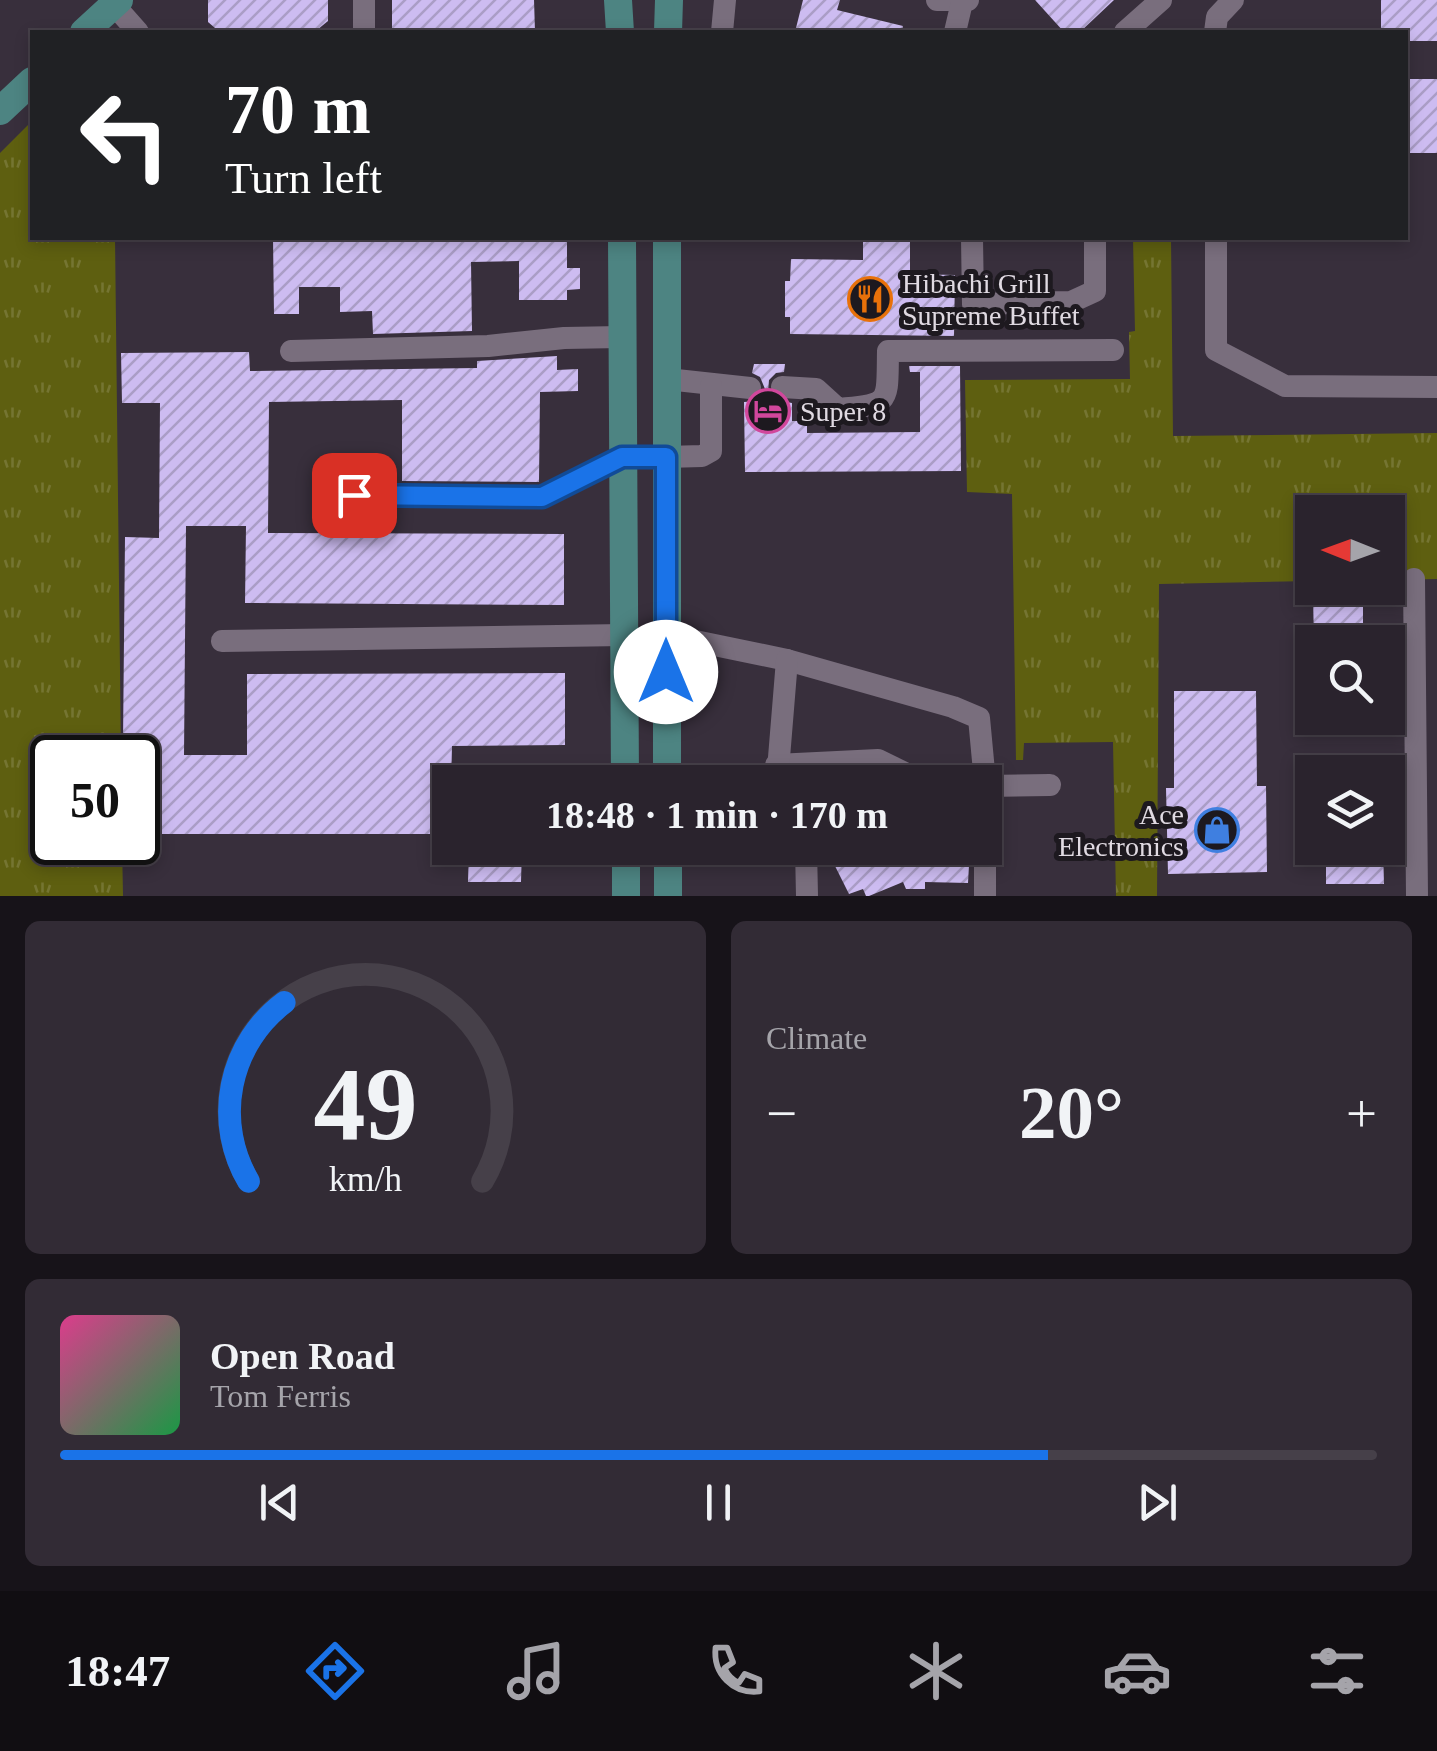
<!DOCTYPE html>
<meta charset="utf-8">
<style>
:root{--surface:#2a232d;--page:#322b35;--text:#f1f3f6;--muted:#a5a4aa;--line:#464049;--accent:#1a73e8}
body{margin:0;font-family:"Times New Roman",serif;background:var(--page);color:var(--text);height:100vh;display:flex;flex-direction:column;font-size:38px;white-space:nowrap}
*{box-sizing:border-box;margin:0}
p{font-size:32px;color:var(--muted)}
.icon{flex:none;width:55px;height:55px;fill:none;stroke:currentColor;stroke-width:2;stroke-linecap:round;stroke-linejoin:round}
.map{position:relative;height:896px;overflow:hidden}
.side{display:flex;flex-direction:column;gap:25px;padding:25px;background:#171319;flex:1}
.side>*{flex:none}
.top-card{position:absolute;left:30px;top:30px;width:1378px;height:210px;border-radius:0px;box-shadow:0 5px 15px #0003,0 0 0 2px var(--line);background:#202124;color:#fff;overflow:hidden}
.needle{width:65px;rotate:271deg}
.buttons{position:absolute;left:1295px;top:495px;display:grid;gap:20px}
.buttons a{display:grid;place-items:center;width:110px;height:110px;border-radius:0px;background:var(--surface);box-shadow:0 5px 15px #0003,0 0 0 2px var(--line);font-size:50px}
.speed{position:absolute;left:30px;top:735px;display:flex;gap:20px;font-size:50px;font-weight:700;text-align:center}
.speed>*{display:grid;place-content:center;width:130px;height:130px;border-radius:50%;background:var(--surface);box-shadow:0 5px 15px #0003,0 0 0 2px var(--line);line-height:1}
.speed .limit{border:5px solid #111;border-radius:15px;background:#fff;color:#111}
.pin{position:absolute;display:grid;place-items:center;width:85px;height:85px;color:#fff;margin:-42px;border-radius:20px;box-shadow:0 5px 15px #0006}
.me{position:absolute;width:110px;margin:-55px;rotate:0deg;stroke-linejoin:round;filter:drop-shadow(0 0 8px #0008)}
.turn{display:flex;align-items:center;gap:35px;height:210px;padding:0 30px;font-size:45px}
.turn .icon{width:130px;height:130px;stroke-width:2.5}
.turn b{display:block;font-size:70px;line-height:85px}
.big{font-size:75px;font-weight:700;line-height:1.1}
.side .tile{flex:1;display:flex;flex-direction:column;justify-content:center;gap:15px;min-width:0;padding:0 35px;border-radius:15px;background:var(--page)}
.side .dial{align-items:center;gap:0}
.dial svg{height:260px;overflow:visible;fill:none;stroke:var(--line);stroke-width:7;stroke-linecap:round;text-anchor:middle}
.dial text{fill:var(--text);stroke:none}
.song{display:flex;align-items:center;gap:30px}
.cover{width:120px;height:120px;border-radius:15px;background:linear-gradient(135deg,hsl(330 70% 55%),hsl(140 70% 35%))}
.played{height:10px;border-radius:5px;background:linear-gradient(90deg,var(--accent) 75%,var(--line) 75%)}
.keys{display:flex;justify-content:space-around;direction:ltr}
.heat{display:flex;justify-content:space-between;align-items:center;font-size:55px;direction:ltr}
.side .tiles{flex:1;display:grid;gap:25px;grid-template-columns:1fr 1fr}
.tile:last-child{grid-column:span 2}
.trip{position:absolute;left:432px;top:765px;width:570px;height:100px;border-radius:0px;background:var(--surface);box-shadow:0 5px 15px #0003,0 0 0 2px var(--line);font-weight:700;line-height:100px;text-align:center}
.dock{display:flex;height:160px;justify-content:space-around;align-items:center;background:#110e12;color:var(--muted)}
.dock .icon{width:70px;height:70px}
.dock .active{color:var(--accent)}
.dock b{font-size:45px;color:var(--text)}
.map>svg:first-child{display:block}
</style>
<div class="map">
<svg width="1437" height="896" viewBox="0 0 1437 896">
<defs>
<pattern id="grass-tufts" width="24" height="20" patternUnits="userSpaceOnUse" patternTransform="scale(2.5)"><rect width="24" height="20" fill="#5e5f10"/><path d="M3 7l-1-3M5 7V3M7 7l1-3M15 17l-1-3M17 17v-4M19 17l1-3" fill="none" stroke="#757532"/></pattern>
<pattern id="building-hatch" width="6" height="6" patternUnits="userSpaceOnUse" patternTransform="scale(2.5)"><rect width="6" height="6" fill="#cdbcf1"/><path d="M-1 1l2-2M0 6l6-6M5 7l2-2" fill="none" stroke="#aa9dc6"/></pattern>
</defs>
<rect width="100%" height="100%" fill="#382f3c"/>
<g fill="url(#grass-tufts)">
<path d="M 32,121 L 32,238 L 115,238 L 121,757 L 52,758 L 52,842 L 122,843 L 123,896 L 0,896 L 0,153 Z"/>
<path d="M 1133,238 L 1171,238 L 1173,436 L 1437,433 L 1437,579 L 1388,580 L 1388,512 L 1312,512 L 1312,581 L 1159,584 L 1157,896 L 1116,896 L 1113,742 L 1024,743 L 1023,760 L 1016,760 L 1012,494 L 967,492 L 965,380 L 1130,379 L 1129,332 L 1135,331 Z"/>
</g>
<g fill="url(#building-hatch)">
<path d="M 208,0 L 328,0 L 328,21 L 317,30 L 215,28 L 208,22 Z"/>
<path d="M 392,0 L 534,0 L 535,32 L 392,32 Z"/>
<path d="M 803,0 L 840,0 L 837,10 L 903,26 L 902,32 L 795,32 Z"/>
<path d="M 1035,0 L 1114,0 L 1080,32 L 1064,32 Z"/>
<path d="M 1381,0 L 1437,0 L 1437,41 L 1405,41 L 1405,32 L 1381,32 Z"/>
<rect x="1405" y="79" width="32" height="74"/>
<path d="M 273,238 L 567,238 L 567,268 L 580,268 L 580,289 L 567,290 L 567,300 L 519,300 L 519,261 L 471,262 L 472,331 L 373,334 L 372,311 L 340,312 L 340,287 L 299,287 L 299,314 L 274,314 Z"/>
<path d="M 863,240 L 910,240 L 910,274 L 955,275 L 954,336 L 790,334 L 790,317 L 785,317 L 785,281 L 790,281 L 791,259 L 863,260 Z"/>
<path d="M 249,352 L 250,371 L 477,368 L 477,361 L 557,356 L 557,370 L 578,369 L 578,391 L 540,392 L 539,482 L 402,481 L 402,400 L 269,402 L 268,533 L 564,534 L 564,605 L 245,603 L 246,526 L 186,526 L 184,755 L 247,755 L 247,674 L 565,673 L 565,745 L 452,746 L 450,834 L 138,834 L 138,758 L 133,758 L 133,741 L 123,741 L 125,537 L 159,538 L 160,403 L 122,403 L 121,353 Z"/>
<path d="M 754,364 L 785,364 L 784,372 L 776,373 L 769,380 L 768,393 L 775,400 L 792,403 L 792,421 L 807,421 L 807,433 L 920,432 L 920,372 L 910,372 L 909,366 L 960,366 L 961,471 L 745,472 L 744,402 L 757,401 L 765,389 L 760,377 L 752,373 Z"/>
<path d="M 1313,596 L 1363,596 L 1363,642 L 1314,642 Z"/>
<path d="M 1174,691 L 1256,691 L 1257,786 L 1266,786 L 1267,872 L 1168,874 L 1166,788 L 1174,788 Z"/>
<path d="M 469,848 L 522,848 L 521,882 L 468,882 Z"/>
<path d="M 833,848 L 970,848 L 968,883 L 925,882 L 925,889 L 906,889 L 903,882 L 869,896 L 866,896 L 863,889 L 849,894 L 832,860 L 837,858 Z"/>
<path d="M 1326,848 L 1383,848 L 1384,884 L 1326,884 Z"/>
</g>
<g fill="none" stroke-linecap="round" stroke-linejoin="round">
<g stroke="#796e7d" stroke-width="22">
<path d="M 364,0 L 364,32"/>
<path d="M 937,0 L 968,0"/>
<path d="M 114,5 L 138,32"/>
<path d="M 722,32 L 725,0"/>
<path d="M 955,32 L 962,2"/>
<path d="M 1125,32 L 1161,0"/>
<path d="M 1215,32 L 1217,17 L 1233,0"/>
<path d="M 972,238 L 973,304 L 1071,302 L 1095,291 L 1095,238"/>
<path d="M 1216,238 L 1216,350 L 1285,386 L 1437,387"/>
<path d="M 291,351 L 488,346 L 564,338 L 621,337"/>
<path d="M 667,379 L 750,388"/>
<path d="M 782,387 L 816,389 L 838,409 C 892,405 887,403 888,351 L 1113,350"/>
<path d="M 666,457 L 702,456 L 711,451 L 711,386"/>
<path d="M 354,495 L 542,497 L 623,457"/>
<path d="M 1414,579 L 1417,896"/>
<path d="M 666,635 L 787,660 L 953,707 L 979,718 L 985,782"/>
<path d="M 222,641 L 624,635"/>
<path d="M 776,765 L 878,760 L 915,778 L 951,782"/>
<path d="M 777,782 L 787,660"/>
<path d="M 985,786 L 1050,785"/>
<path d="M 806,848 L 807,896"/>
<path d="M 985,896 L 985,783"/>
</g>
<g stroke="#4d8482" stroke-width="28">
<path d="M 618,0 L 620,32"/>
<path d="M 84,32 L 119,0"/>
<path d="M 668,32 L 669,0"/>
<path d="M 0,111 L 32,81"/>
<path d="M 622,238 L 625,782"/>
<path d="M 667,782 L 667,238"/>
<path d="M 626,848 L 626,896"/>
<path d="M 668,848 L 668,896"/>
</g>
</g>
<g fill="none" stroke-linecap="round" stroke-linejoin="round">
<g stroke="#114b97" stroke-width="25">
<path id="route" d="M 354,495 L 542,497 L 622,457 L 666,457 L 666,672"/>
</g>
<use href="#route" stroke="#1a73e8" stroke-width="18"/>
</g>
<defs>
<g id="restaurant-ring" transform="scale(2.25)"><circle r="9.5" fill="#1d191f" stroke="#e8710a" stroke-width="1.5"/><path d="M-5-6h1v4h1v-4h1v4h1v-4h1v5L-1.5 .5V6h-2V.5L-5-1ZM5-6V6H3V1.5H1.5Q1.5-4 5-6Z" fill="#e8710a"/></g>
<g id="hotel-ring" transform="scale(2.25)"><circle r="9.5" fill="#1d191f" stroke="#d1479c" stroke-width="1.5"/><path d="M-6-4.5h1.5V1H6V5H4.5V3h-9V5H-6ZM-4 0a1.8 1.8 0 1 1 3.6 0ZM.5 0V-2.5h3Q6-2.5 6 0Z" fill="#d1479c"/></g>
<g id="shop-ring" transform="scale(2.25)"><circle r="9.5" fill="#1d191f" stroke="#3f7fe0" stroke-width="1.5"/><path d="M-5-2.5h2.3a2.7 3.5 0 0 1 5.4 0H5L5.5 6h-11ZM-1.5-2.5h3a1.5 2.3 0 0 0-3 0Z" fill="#3f7fe0"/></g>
</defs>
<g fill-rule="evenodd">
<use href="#restaurant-ring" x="870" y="299"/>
<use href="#hotel-ring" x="768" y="411"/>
<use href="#shop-ring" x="1217" y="830"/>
</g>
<g text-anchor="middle" stroke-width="10" stroke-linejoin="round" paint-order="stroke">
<g font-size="28" fill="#e0dae2" stroke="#1d191f" text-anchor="start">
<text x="902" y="293">Hibachi Grill<tspan x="902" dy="32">Supreme Buffet</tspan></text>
<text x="800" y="421">Super 8</text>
<text x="1184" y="824" text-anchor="end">Ace<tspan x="1184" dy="32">Electronics</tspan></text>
</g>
</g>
</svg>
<div class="buttons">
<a><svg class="needle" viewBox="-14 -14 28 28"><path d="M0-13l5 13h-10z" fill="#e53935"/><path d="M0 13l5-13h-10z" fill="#a5a4aa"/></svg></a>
<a><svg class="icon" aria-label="search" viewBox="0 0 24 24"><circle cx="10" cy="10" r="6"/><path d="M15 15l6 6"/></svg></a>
<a><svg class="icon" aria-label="layers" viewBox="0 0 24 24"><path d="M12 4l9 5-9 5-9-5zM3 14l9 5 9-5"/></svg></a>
</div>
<div class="speed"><div class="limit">50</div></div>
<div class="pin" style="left:354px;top:495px;background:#d93025"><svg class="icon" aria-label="arrive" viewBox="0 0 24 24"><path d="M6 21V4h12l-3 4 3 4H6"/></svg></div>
<svg class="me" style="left:666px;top:672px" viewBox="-20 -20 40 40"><circle r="19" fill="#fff"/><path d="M0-13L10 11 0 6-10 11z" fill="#1a73e8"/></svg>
<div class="trip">18:48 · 1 min · 170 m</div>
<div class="top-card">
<div class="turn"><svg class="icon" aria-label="left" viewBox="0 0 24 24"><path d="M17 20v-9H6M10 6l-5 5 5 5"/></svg><div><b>70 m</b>Turn left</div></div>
</div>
</div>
<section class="side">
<div class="tiles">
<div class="tile dial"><svg viewBox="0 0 100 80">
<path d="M14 69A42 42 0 1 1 86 69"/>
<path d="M14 69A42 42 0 0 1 25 14" stroke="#1a73e8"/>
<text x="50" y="56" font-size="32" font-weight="700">49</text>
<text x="50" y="72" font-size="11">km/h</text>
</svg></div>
<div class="tile"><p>Climate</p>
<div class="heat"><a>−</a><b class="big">20°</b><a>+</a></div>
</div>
<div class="tile">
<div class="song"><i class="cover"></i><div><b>Open Road</b><p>Tom Ferris</p></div></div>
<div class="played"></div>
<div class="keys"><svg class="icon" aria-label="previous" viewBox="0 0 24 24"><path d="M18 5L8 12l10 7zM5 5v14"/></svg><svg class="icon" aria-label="pause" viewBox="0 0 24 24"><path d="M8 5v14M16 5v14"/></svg><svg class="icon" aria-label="next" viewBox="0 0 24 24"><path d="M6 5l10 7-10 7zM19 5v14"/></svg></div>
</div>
</div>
</section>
<nav class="dock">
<b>18:47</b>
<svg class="icon active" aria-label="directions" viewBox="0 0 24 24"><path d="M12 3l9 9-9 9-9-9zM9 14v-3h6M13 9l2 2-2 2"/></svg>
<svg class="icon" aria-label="music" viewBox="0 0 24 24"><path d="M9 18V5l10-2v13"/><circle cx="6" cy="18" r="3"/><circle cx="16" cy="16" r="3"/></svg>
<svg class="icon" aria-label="phone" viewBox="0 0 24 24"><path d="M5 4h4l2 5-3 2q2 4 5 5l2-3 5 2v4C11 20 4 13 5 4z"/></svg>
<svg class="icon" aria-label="climate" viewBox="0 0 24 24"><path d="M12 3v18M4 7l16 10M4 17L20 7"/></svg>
<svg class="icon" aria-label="car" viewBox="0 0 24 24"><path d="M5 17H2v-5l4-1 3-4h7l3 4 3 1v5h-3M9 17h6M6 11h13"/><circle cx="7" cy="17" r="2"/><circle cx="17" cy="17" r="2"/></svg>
<svg class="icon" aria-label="filters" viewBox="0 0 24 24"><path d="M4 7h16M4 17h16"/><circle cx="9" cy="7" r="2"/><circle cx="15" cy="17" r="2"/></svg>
</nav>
